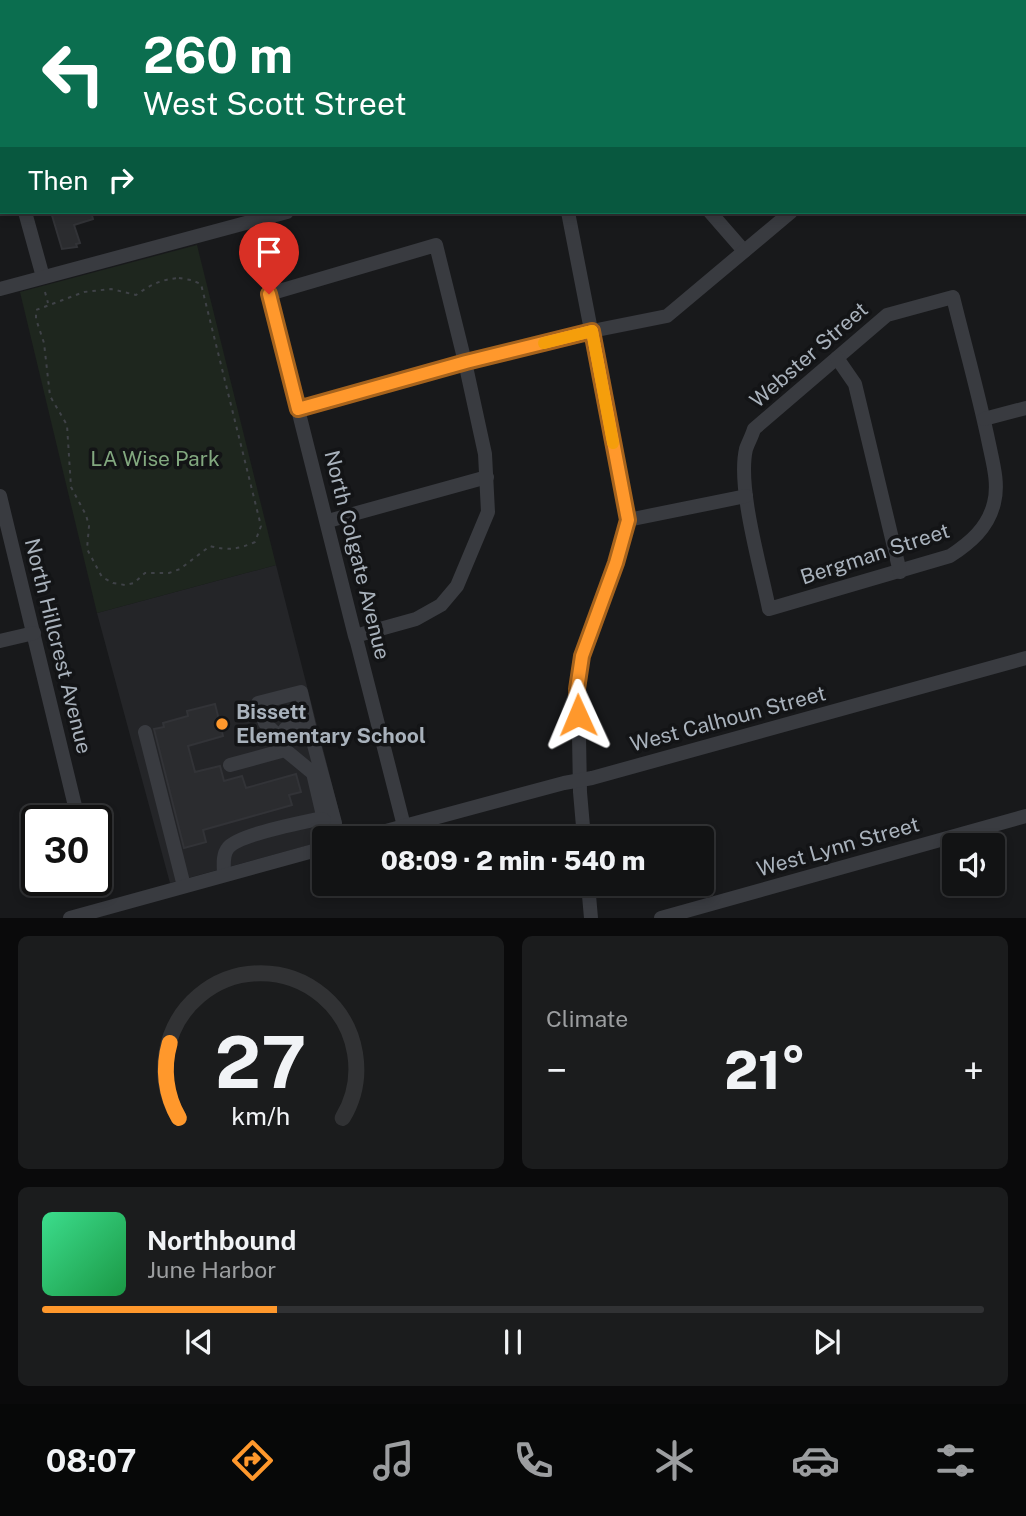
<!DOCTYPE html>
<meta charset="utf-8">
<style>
:root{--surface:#121314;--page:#1b1c1d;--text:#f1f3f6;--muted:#9c9ea0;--line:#313234;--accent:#ff982c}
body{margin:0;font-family:"Public Sans",sans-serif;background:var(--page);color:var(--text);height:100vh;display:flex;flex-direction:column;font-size:26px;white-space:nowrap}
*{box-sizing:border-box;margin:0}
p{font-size:23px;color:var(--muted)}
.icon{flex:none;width:38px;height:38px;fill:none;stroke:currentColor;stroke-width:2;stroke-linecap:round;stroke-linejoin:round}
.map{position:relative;height:918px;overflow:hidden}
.panel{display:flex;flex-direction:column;gap:18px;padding:18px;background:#0a0a0b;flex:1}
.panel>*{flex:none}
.guide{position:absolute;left:0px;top:0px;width:1027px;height:214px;box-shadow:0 4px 10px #0003,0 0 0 2px var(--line);background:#0b6e4f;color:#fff;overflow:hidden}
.fabs{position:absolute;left:942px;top:833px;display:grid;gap:14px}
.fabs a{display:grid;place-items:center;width:63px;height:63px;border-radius:7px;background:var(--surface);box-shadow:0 4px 10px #0003,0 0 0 2px var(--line);font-size:35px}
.speed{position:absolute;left:21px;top:805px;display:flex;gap:14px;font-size:35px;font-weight:700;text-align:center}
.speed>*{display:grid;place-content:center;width:91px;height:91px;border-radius:50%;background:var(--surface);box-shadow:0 4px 10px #0003,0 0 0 2px var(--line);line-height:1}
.speed .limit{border:4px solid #111;border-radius:10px;background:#fff;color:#111}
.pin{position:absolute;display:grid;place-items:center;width:60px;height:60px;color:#fff;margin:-72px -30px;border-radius:50% 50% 50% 0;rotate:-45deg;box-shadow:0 0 7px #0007}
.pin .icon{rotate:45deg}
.me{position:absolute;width:77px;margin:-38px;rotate:359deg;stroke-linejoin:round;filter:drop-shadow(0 0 5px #0008)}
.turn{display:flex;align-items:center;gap:24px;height:147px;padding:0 28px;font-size:32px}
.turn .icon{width:91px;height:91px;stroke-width:2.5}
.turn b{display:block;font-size:49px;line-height:60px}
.then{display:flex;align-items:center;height:66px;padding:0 28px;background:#0003;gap:14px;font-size:26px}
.big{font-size:52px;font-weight:800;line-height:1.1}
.panel .widget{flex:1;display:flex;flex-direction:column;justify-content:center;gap:10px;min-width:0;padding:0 24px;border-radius:10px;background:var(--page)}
.panel .dial{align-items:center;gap:0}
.dial svg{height:182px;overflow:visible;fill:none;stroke:var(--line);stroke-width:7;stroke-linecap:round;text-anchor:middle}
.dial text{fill:var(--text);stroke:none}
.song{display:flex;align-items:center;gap:21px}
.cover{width:84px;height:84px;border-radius:10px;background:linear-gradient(135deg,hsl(150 70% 55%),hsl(140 70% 35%))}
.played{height:7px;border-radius:4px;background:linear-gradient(90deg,var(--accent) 25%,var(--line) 25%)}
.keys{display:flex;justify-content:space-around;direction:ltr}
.heat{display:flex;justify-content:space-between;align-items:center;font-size:38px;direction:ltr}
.panel .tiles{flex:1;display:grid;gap:18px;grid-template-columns:1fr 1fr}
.widget:last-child{grid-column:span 2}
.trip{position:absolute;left:312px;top:826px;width:402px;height:70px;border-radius:7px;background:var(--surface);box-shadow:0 4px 10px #0003,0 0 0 2px var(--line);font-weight:800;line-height:70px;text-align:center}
.dock{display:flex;height:112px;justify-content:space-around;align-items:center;background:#070808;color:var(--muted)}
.dock .icon{width:49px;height:49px}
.dock .selected{color:var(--accent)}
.dock b{font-size:32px;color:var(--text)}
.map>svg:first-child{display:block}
</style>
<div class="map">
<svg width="1026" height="918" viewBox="0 0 1026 918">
<rect width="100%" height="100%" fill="#18191b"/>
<path fill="#242528" d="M 276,565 L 345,835 L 324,838 L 324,841 L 170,883 L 97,613 Z"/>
<path fill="#1e261e" d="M 197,245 L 276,565 L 97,613 L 20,292 Z"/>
<g fill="#2b2c2f" stroke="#323337" stroke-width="2">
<path d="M 51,212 L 91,212 L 93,219 L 74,225 L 80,243 L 76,244 L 77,247 L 62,249 Z"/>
<path d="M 215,704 L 223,736 L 188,746 L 195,772 L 220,766 L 224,781 L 242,776 L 246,788 L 296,774 L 301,792 L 289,795 L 292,805 L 203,830 L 206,842 L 184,848 L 154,729 L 164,727 L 163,723 L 188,716 L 187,711 Z"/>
</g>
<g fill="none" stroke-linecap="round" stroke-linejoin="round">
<g stroke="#3f4247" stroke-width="2" stroke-dasharray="3.5 5" stroke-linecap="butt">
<path d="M 179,278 L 191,280 L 201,284 L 261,526 L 255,542 C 239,549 228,551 210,546 L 180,569 L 169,573 L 145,573 L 134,583 L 125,585 L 113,583 L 102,577 L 87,549 L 89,526 L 86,515 L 71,487 L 67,425 L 50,396 L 44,343 L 36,319 L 36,310 L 84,292 L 111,289 L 136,295 C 150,285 162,279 179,278 Z"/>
<path d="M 45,292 L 48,303"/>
</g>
<g stroke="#393b40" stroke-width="14">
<path d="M 0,120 L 2,126"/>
<path d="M 25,212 L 43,277"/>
<path d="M 568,212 L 628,520 L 616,563 L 585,645 L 578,678 L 580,792 L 584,838"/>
<path d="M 710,212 L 744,251"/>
<path d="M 0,289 L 287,212"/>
<path d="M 953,297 C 965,346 979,395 989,444 C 993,463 999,484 994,503 C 988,528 970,543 950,556 L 769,609 C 761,568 737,488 746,449 C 748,443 752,436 754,429 L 887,315 Z"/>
<path d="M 837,358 L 855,384 L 900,572"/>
<path d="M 298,409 L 465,362 L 592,331 L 667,316 L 791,212"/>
<path d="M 984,419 L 1026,408"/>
<path d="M 0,496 L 75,806"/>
<path d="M 628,520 L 746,496"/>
<path d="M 328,521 L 487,477"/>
<path d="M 355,636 L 416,619 L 441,605 L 457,586 L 488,512 L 485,454 L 465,362 L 436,245 L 269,294 L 355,636 L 357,642 L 404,826"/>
<path d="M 0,641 L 34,633"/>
<path d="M 145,732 L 184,886"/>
<path d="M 279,737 L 265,723 L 258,703 L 301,692 L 310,730"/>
<path d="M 230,765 L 285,750"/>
<path d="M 332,829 L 335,823 L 310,730 L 302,722 L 286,728 L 279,737 L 285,750 L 313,773 L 324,820 L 332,829 L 335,838"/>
<path d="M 360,838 L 564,783 L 592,778 L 1026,658"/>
<path d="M 224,875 C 224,867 222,855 228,848 C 237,835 300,823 318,819 L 324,820"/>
<path d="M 588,884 L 591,918"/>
<path d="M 70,918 L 324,848"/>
<path d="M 661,918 L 1026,816"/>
</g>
</g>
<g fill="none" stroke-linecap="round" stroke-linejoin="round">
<g stroke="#a6631d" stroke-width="18">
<path id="route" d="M 269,294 L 298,409 L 466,362 L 592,331 L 628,520 L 616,563 L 582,656 L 577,689 L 578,715"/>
</g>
<use href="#route" stroke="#ff982c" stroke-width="12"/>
<path stroke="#f59e0b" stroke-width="12" d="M 544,343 L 592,331 L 613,443"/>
</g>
<circle fill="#ff982c" stroke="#131416" stroke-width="2.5" cx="222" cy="724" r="7"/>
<g text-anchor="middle" stroke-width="7" stroke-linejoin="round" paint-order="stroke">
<g font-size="21" fill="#a9b2bc" stroke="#131416">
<text transform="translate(809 355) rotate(-41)" y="7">Webster Street</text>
<text transform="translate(875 554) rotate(-18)" y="7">Bergman Street</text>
<text transform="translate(357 555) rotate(76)" y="7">North Colgate Avenue</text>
<text transform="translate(58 646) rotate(76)" y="7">North Hillcrest Avenue</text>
<text transform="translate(728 719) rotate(-15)" y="7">West Calhoun Street</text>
<text transform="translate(838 847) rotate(-16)" y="7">West Lynn Street</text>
</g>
<g font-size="21" fill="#82a87f" stroke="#131416">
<text x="155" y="466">LA Wise Park</text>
</g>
<g font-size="21" font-weight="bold" fill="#a9b2bc" stroke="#131416" text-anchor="start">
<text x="236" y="719">Bissett<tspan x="236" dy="24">Elementary School</tspan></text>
</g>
</g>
</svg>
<div class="fabs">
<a><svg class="icon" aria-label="sound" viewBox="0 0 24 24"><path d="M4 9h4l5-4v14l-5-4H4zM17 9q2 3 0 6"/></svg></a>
</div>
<div class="speed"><div class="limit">30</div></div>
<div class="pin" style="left:269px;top:294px;background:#d93025"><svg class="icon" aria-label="arrive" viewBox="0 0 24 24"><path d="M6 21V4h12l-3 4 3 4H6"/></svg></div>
<svg class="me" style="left:578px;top:715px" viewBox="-20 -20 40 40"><path d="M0-17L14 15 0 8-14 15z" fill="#ff982c" stroke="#fff" stroke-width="4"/></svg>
<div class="trip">08:09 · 2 min · 540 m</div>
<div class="guide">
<div class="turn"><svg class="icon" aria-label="left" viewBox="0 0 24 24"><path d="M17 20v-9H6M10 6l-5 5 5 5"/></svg><div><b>260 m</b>West Scott Street</div></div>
<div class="then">Then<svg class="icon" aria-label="right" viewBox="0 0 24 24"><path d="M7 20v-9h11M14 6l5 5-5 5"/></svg></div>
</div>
</div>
<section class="panel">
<div class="tiles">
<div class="widget dial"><svg viewBox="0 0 100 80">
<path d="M14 69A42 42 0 1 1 86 69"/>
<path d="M14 69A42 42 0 0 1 10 36" stroke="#ff982c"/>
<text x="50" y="56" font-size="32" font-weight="700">27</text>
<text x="50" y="72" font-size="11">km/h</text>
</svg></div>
<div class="widget"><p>Climate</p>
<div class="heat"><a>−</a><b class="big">21°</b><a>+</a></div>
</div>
<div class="widget">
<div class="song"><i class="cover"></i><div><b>Northbound</b><p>June Harbor</p></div></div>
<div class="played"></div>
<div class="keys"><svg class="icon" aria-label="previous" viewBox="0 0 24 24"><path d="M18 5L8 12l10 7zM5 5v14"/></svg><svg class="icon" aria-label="pause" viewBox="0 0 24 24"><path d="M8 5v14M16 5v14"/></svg><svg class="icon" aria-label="next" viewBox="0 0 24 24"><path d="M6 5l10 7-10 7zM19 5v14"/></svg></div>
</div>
</div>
</section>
<nav class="dock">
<b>08:07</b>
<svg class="icon selected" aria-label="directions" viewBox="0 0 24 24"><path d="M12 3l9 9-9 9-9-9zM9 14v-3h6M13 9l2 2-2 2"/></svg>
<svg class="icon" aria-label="music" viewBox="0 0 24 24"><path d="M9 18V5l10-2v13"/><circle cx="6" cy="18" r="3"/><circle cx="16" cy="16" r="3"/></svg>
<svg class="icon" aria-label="phone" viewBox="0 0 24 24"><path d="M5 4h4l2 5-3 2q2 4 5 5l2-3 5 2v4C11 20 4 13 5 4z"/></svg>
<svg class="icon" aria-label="climate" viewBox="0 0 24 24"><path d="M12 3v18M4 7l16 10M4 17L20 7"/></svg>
<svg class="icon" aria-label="car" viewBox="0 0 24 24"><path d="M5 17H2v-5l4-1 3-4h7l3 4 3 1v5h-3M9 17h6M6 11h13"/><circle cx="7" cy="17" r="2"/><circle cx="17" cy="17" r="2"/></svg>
<svg class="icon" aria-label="filters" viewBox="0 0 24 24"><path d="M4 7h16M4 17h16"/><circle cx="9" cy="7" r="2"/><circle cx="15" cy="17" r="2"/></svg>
</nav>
